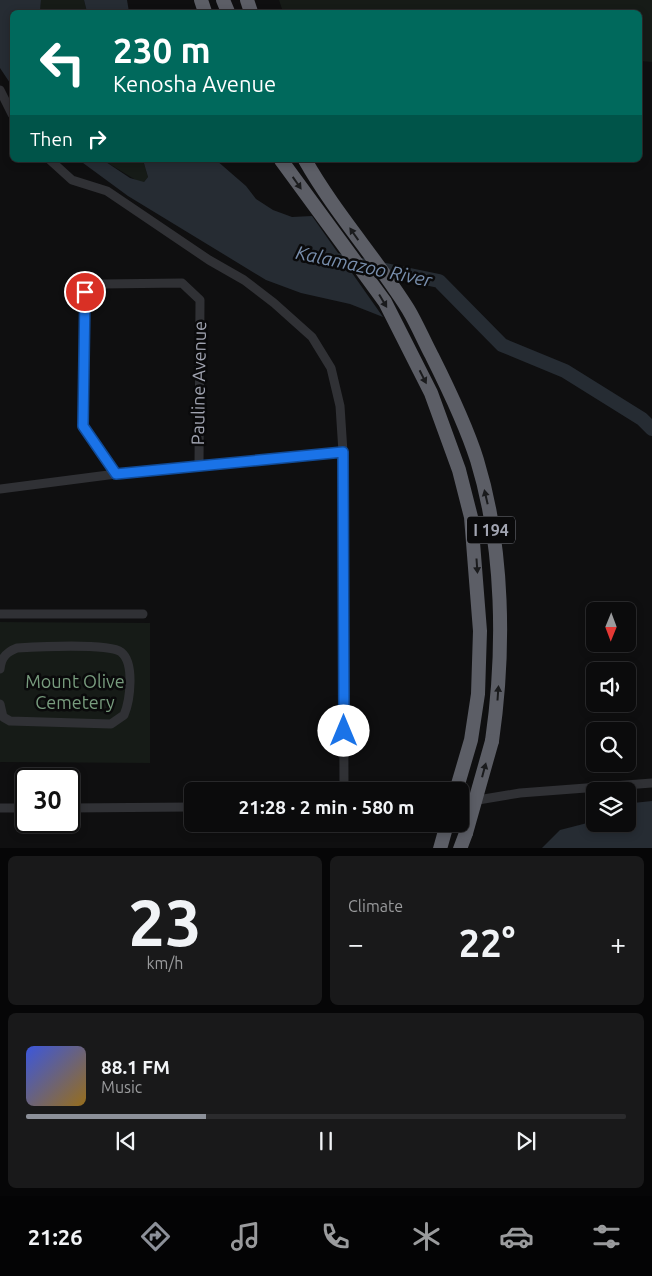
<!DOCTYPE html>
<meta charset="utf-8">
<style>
:root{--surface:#0b0b0c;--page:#19191a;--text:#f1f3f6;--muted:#9a9b9d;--line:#2b2b2d;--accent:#8c9099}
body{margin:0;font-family:Ubuntu,sans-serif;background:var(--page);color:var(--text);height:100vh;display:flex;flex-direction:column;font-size:19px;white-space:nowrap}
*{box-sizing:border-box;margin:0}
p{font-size:16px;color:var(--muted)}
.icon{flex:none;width:28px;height:28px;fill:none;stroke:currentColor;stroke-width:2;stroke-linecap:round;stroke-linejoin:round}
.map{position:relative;height:848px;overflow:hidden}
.panel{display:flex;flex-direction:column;gap:8px;padding:8px;background:#060607;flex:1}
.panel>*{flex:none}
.banner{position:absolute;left:10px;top:10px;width:632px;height:152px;border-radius:8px;box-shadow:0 2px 8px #0003,0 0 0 1px var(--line);background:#00695c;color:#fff;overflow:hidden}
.needle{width:32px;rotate:181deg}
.tools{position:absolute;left:586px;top:602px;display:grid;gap:10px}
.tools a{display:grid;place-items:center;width:50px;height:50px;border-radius:8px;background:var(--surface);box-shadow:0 2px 8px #0003,0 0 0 1px var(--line);font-size:25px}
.speed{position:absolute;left:15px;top:768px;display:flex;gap:10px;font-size:25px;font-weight:700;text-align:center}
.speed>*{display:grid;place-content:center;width:65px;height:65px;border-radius:50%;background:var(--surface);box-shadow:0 2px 8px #0003,0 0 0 1px var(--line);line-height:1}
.speed .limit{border:2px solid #111;border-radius:8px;background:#fff;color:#111}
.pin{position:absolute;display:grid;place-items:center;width:42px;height:42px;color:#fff;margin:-21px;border:2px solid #fff;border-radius:50%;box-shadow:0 1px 5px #0007}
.me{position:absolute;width:55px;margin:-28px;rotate:0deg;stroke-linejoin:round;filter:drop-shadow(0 0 4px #0008)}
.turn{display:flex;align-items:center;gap:18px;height:105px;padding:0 20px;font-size:22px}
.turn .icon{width:65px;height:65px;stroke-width:2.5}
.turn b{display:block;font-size:35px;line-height:42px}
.then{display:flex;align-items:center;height:48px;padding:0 20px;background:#0003;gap:10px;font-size:19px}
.big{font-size:38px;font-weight:700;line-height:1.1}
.panel .card{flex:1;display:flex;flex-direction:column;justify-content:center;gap:8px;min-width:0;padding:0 18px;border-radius:8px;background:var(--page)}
.panel .dial{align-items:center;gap:0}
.dial b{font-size:65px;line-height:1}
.song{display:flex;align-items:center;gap:15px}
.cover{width:60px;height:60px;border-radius:8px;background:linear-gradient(135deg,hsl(230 70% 55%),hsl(40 70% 35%))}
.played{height:5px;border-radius:2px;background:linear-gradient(90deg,var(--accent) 30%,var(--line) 30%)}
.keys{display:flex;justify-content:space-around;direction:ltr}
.heat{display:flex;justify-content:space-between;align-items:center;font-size:28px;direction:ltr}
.panel .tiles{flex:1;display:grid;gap:8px;grid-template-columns:1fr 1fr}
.card:last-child{grid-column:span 2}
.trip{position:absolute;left:184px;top:782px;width:285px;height:50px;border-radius:8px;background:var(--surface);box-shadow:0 2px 8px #0003,0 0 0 1px var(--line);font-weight:700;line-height:50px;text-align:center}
.dock{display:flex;height:80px;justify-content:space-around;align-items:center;background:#040405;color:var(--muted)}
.dock .icon{width:35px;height:35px}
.dock .active{color:var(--accent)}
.dock b{font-size:22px;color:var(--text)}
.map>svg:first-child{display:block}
</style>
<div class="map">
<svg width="652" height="849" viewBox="0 0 652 849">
<rect width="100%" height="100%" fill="#0f0f10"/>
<g fill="#161b17">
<path d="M 41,0 L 84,0 L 87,12 L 40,12 Z"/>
<path d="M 279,0 L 652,0 L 652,62 L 640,61 L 640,12 L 283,12 Z"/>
<path d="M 103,160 L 143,160 L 148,177 L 144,182 L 139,182 Z"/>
<path d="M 0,622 L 150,623 L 150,763 L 0,762 Z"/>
</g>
<g fill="#262c33">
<path d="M 0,0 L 41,0 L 40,12 L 12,12 L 12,86 L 0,68 Z"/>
<path d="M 84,0 L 127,0 L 129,12 L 87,12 Z"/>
<path d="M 79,160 L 103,160 L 130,178 L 144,182 L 148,177 L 143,160 L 216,160 L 246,186 L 256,199 L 273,210 L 292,217 L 312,216 L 383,317 L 350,304 L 301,293 L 266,280 L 128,196 Z"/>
<path d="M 652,801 L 652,848 L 542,848 L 560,830 L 595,821 L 595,824 L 628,824 L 628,806 L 633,803 Z"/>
</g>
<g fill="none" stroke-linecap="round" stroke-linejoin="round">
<path stroke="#262c33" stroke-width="14" d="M 327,258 L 439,281 L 502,345 L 565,371 L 642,419 L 652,429"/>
<g stroke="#303135" stroke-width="9">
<path d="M 0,90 L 12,114"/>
<path d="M 50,160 L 72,180 L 107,191 L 209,260 L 244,280 L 274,303 L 312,337 L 331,368 L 340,406 L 343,452 L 344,791"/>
<path d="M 116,474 L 83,426 L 85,292 L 102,284 L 182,283 L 200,300 L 199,466"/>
<path d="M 0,489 L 116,474 L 343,452"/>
<path d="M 0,614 L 143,614"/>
<path d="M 0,669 C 1,658 6,652 17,648 C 34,647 109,643 121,652 C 135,663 130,701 124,715 L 111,724 L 10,721 L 3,717 L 0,704"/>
<path d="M 460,803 L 520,793 L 652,783"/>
<path d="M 0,808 L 26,808"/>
<path d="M 69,808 L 192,807"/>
</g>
<g stroke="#5c5e66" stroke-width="14">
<path d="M 201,0 L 205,12"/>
<path d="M 223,0 L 228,12"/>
<path d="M 247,0 L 251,12"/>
<path d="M 281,160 L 385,302 L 431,393 L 459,470 L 471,517 L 480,631 L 478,694 L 471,740 L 456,791"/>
<path d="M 305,160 C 335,213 376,258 408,309 C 417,324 424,341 432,356 C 449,390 466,425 477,460 C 504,548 505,651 492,741"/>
<path d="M 440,849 L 447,824"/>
<path d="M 460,849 L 466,833"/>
</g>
<path stroke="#5c5e66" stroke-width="14" d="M 466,833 L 492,741"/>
</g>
<defs><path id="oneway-solid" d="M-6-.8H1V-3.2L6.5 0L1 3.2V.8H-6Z" transform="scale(1.25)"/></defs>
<g fill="#1a1b1d">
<use href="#oneway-solid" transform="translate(297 183) rotate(55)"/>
<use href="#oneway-solid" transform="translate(354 234) rotate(-125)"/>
<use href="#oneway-solid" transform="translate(383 301) rotate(59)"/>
<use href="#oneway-solid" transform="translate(423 377) rotate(63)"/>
<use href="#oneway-solid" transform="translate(486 497) rotate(-103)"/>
<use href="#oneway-solid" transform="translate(477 566) rotate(86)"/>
<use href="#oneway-solid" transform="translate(498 693) rotate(-86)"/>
<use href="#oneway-solid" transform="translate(484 770) rotate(-75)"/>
</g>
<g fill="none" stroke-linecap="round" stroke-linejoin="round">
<g stroke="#114b97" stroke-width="12">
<path id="route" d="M 85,292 L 83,426 L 116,474 L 343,452 L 344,731"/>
</g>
<use href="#route" stroke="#1a73e8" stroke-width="9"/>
</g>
<g text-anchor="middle" stroke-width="5" stroke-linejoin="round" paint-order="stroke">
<rect fill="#0a0a0b" stroke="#74767f" stroke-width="1" x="467" y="516.5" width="48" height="27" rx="4"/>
<g font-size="16" font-weight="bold" fill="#a1a4b1">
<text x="491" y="536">I 194</text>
</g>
<g font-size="18" fill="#a1a4b1" stroke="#0a0a0b">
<text transform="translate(199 383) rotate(-89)" y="6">Pauline Avenue</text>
</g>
<g font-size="18" fill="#789c7e" stroke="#0a0a0b">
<text x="75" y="688">Mount Olive<tspan x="75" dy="21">Cemetery</tspan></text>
</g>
<g font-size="19" font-style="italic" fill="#788eac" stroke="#0a0a0b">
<text transform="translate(364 266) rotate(12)" y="7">Kalamazoo River</text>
</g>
</g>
</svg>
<div class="tools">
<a><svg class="needle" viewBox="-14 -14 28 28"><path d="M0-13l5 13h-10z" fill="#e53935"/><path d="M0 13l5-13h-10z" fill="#9a9b9d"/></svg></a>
<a><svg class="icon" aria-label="sound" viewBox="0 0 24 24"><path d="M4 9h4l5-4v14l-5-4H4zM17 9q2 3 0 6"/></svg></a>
<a><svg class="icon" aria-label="search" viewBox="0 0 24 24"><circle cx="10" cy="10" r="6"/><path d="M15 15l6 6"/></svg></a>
<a><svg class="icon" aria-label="layers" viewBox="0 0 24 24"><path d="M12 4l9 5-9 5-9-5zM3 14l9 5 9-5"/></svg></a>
</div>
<div class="speed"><div class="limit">30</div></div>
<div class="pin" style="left:85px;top:292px;background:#d93025"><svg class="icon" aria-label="arrive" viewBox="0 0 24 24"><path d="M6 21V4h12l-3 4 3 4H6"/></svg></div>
<svg class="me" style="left:344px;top:731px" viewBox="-20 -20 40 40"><circle r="19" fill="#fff"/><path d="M0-13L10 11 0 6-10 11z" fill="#1a73e8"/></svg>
<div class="trip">21:28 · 2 min · 580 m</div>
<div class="banner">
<div class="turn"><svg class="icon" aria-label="left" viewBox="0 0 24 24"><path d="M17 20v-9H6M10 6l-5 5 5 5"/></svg><div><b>230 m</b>Kenosha Avenue</div></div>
<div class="then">Then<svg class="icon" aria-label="right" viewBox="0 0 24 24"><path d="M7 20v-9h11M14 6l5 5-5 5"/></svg></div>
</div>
</div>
<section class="panel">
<div class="tiles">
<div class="card dial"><b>23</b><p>km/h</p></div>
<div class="card"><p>Climate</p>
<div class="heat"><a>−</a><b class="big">22°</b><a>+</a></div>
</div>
<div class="card">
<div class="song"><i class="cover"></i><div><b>88.1 FM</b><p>Music</p></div></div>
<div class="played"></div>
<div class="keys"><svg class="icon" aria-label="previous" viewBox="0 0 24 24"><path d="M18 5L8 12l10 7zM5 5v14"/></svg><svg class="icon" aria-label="pause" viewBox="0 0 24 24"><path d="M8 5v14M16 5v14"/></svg><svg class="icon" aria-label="next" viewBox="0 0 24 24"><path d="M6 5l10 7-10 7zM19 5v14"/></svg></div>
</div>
</div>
</section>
<nav class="dock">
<b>21:26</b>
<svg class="icon active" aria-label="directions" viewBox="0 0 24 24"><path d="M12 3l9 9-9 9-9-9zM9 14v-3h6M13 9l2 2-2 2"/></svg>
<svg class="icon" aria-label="music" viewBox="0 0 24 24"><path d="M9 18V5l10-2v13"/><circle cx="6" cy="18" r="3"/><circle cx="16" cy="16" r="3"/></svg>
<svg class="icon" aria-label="phone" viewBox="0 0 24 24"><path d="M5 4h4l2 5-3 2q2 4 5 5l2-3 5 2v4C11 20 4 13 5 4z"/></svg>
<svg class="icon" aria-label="climate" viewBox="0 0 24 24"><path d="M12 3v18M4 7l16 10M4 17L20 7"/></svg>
<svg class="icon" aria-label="car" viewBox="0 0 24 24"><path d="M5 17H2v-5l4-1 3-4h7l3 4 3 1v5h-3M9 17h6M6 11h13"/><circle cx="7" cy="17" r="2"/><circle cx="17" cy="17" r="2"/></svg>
<svg class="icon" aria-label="filters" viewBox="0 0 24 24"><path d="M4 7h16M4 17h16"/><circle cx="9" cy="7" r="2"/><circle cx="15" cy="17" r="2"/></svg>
</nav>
